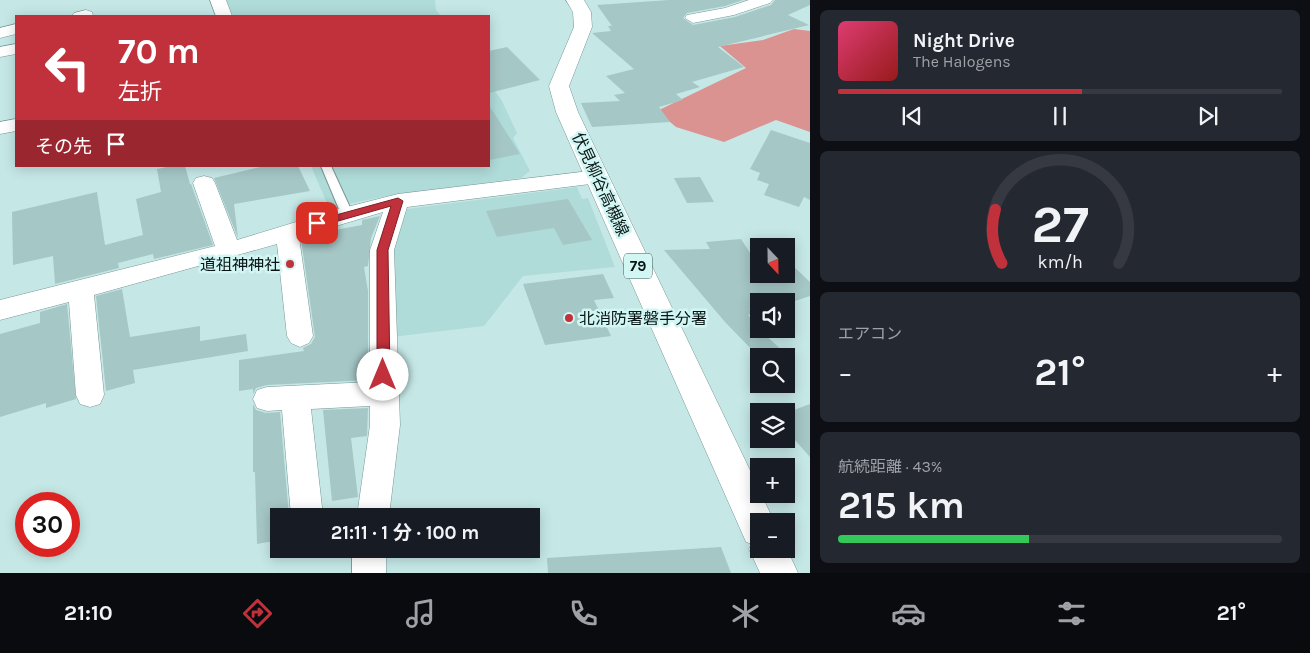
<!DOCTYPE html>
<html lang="ja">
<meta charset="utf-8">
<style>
:root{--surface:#171b24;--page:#242831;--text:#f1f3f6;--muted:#9ea1a6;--line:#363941;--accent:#c1313b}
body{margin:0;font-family:Karla,"Noto Sans JP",sans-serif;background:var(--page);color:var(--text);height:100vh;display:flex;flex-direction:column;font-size:19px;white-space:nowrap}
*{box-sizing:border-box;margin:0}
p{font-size:16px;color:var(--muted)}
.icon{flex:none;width:28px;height:28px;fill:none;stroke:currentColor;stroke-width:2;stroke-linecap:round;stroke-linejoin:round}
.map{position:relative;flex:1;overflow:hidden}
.sheet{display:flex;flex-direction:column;gap:10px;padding:10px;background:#0d0f14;width:500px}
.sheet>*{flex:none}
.hud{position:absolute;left:15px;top:15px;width:475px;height:152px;border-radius:0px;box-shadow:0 2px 12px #0003;background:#c1313b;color:#fff;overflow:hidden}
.needle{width:32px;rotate:158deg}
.tools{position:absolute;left:750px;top:238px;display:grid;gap:10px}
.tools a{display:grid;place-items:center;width:45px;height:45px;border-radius:0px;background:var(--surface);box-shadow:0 2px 12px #0003;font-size:25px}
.speed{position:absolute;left:15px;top:492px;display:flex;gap:10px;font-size:25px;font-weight:700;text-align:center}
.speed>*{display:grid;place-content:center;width:65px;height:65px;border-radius:50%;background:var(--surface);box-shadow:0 2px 12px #0003;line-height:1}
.speed .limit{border:8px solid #d22;background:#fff;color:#111}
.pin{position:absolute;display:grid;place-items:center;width:42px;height:42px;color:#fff;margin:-21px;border-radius:10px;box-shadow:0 2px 8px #0006}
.me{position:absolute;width:55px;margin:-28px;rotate:0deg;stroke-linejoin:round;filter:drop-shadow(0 0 4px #0008)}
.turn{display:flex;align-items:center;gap:18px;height:105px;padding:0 20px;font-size:22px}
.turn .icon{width:65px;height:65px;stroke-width:2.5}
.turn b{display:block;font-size:35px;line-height:42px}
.then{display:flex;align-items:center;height:48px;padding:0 20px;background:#0003;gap:10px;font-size:19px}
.big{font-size:38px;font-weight:700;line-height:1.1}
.sheet .card{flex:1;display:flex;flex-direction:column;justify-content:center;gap:8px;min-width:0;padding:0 18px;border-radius:8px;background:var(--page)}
.sheet .dial{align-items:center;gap:0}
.dial svg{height:130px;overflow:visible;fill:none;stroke:var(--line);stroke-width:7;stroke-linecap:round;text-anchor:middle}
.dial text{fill:var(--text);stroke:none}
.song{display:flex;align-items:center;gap:15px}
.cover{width:60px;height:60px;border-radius:8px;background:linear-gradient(135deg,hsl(340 70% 55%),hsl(0 70% 35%))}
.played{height:5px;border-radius:2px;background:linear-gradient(90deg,var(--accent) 55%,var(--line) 55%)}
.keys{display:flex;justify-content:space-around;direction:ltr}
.heat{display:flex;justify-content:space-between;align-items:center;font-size:28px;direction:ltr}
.charge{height:8px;border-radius:4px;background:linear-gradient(90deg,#34c759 43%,var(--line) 0)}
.trip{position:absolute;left:270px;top:508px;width:270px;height:50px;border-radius:0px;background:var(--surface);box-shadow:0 2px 12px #0003;font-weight:700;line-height:50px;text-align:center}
.tabs{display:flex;height:80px;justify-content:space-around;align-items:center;background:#090b0e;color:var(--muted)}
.tabs .icon{width:35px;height:35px}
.tabs .current{color:var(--accent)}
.tabs b{font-size:22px;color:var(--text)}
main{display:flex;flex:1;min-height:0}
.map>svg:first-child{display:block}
</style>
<main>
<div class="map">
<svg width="810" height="573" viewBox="0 0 810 573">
<rect width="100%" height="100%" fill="#c5e8e7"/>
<g fill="#afdbd9">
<path d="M 225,0 L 435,0 L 436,10 L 441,16 L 231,16 Z"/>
<path d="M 489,83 L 502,101 L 517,133 L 513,138 L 530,171 L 521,178 L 387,196 L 329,208 L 311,166 L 489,166 Z"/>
<path d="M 577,187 L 582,199 L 588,198 L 615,267 L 523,276 L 484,326 L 392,337 L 391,258 L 407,209 Z"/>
</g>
<path fill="#da9390" d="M 794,29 L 810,31 L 810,132 L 776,120 L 724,142 L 676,127 L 657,111 L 746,68 L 720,46 L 763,40 Z"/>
<g fill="#a5c7c6">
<path d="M 669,0 L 743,0 L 725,6 L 687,13 L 683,18 L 693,25 L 735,17 L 771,5 L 775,0 L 810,0 L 810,5 L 788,15 L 809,25 L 718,47 L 744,67 L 692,82 L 700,87 L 676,94 L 683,100 L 659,107 L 670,122 L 592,127 L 581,103 L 620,101 L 614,95 L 625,93 L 606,76 L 634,69 L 592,33 L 611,31 L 608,26 L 612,26 L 597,5 Z"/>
<path d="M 507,47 L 540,80 L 489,93 L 489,51 Z"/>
<path d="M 489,105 L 520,154 L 489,160 Z"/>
<path d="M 771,130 L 810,143 L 810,200 L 804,197 L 799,207 L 764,195 L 769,184 L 757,180 L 760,173 L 750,169 Z"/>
<path d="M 172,166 L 185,166 L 190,184 L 191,184 L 213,245 L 154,259 L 153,254 L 118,263 L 119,268 L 55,284 L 53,256 L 13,265 L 12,212 L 97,192 L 105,245 L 143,235 L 136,199 L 161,192 L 157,169 Z"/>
<path d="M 265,166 L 298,166 L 310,191 L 234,204 L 238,238 L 214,178 Z"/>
<path d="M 700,177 L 714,202 L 687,203 L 674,178 Z"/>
<path d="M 568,199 L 592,240 L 563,245 L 554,228 L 497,237 L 486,211 Z"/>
<path d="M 380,216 L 371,238 L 368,266 L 364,267 L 368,291 L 368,380 L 267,385 L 256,388 L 253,394 L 253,389 L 239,391 L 239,360 L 304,351 L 303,348 L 311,344 L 315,337 L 301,239 L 324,236 L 324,232 L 362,225 L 362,220 Z"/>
<path d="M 741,239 L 759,267 L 759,274 L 786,274 L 786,265 L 791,264 L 810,282 L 810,296 L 795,301 L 788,295 L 770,301 L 759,301 L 759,305 L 749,309 L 753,313 L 748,315 L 759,329 L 788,356 L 758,356 L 725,322 L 664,250 L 710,249 L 706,242 Z"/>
<path d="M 603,274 L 614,298 L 594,300 L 611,336 L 545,345 L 523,284 Z"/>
<path d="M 122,289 L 130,337 L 200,326 L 200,341 L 246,334 L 248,351 L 133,370 L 135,383 L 106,391 L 96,296 Z"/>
<path d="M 67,304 L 76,399 L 46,408 L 46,403 L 0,417 L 0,334 L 40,323 L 40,312 Z"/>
<path d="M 253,404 L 256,410 L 266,413 L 280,412 L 289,516 L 279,516 L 279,540 L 257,544 L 255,472 L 253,472 Z"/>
<path d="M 810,404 L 810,457 L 786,430 L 786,413 Z"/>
<path d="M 368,408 L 367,436 L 351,438 L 358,497 L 332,501 L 323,410 Z"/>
<path d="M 721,547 L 731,573 L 548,573 L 547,558 Z"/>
</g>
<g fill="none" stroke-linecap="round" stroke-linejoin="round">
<g stroke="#779796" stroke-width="2">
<path id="lane" d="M 321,166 L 331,166 L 353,214 L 351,217 L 343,217 L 341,214 Z"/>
</g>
<g stroke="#779796" stroke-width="1">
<g id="street">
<path d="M 210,0 L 226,0 L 232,16 L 216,16 Z"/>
<path d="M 749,0 L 773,0 L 770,3 L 734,15 L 693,23 L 685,18 L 687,15 L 725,8 Z"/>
<path d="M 86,10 L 92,12 L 93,16 L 72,16 L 74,13 Z"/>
<path d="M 16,24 L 16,34 L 0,38 L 0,28 Z"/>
<path d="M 16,44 L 16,54 L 0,57 L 0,47 Z"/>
<path d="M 16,119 L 16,131 L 0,134 L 0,122 Z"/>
<path d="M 598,170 L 606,172 L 609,177 L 606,182 L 407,207 L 394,250 L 400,425 L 389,516 L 357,516 L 370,425 L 370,406 L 311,409 L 323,516 L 291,516 L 282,410 L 267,411 L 257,408 L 253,399 L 257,390 L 267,387 L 370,382 L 370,250 L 383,212 L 299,237 L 313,336 L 309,343 L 300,347 L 291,343 L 287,336 L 277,244 L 94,295 L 104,395 L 100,404 L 90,407 L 80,404 L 76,395 L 69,302 L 0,320 L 0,300 L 215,246 L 193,183 L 196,178 L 204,176 L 212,178 L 215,183 L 237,240 L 339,209 L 398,194 Z"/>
<rect x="352" y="549" width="34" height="24"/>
</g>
</g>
<g stroke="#779796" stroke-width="1">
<path id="primary" d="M 566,0 L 584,0 L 591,12 L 592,27 L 569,86 L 578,112 L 759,489 L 759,494 L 761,494 L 774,521 L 759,521 L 759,549 L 786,549 L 786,547 L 798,573 L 760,573 L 749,549 L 752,544 L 746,542 L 556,112 L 549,86 L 574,27 L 573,12 Z"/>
</g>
<use href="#lane" fill="#fff" fill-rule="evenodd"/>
<use href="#street" fill="#fff" fill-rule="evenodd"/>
<use href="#primary" fill="#fff" fill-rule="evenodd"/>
</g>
<path fill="#c1313b" stroke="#7d2026" d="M 398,198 L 403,201 L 388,250 L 390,375 L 383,380 L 377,375 L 377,250 L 391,206 L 317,227 L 312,223 L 314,221 Z"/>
<g fill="#c1313b" stroke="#d2f6f4" stroke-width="2">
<circle cx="290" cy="264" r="5"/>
<circle cx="569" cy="318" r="5"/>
</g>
<g text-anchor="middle" stroke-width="5" stroke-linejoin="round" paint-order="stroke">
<rect fill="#d2f6f4" stroke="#455857" stroke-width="1" x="624" y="253.5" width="28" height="25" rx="4"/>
<g font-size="15" font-weight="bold" fill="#081514">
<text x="638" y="271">79</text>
</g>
<g font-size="16" fill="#081514" stroke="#d2f6f4">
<text transform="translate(601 184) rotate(65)" y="6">伏見柳谷高槻線</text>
</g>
<g font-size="16" fill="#081514" stroke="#d2f6f4" text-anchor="end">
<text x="280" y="270">道祖神神社</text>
<text x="579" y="324" text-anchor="start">北消防署磐手分署</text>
</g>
</g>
</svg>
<div class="tools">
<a><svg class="needle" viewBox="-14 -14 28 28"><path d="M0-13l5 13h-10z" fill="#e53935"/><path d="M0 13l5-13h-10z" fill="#9ea1a6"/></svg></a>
<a><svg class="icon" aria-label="sound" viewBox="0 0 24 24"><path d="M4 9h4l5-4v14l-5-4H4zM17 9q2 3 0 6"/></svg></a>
<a><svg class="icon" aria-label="search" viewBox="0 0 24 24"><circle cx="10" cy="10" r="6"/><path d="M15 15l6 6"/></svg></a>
<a><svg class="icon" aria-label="layers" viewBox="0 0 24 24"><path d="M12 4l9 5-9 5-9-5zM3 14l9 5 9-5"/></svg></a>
<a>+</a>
<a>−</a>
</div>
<div class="speed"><div class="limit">30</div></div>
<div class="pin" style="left:317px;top:223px;background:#d93025"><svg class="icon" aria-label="arrive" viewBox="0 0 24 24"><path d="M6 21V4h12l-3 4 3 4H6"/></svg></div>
<svg class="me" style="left:383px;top:375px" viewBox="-20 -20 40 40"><circle r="19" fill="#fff"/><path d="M0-13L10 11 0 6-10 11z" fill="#c1313b"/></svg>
<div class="trip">21:11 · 1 分 · 100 m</div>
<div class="hud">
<div class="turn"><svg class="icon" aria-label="left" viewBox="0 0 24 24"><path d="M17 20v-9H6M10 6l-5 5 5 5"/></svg><div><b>70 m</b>左折</div></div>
<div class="then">その先<svg class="icon" aria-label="arrive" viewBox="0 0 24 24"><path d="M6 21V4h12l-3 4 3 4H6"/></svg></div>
</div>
</div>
<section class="sheet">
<div class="card">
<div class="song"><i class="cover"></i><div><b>Night Drive</b><p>The Halogens</p></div></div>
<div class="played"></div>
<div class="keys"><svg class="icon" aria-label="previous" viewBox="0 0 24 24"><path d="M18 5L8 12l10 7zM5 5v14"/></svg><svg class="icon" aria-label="pause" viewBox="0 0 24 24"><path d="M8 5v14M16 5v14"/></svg><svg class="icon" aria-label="next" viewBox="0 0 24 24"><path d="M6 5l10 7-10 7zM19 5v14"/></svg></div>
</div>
<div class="card dial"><svg viewBox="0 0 100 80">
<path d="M14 69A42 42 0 1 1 86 69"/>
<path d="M14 69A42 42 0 0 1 10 36" stroke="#c1313b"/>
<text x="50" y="56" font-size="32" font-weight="700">27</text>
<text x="50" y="72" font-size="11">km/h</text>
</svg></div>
<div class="card"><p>エアコン</p>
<div class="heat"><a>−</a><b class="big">21°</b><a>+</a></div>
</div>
<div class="card"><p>航続距離 · 43%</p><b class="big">215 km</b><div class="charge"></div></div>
</section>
</main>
<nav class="tabs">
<b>21:10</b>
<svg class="icon current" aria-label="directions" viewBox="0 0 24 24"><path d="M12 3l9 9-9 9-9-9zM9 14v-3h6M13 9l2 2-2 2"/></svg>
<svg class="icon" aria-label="music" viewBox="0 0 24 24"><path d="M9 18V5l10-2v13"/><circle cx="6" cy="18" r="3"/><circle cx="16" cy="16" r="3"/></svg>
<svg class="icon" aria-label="phone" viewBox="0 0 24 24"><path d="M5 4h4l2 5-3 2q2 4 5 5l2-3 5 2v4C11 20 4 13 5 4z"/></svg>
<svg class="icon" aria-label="climate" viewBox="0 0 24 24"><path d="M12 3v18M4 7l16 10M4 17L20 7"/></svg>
<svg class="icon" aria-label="car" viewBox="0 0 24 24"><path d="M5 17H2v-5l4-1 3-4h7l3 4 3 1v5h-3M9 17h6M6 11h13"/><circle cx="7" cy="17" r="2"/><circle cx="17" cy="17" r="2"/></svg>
<svg class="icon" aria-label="filters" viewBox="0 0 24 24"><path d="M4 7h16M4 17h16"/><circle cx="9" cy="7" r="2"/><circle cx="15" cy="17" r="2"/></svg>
<b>21°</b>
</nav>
